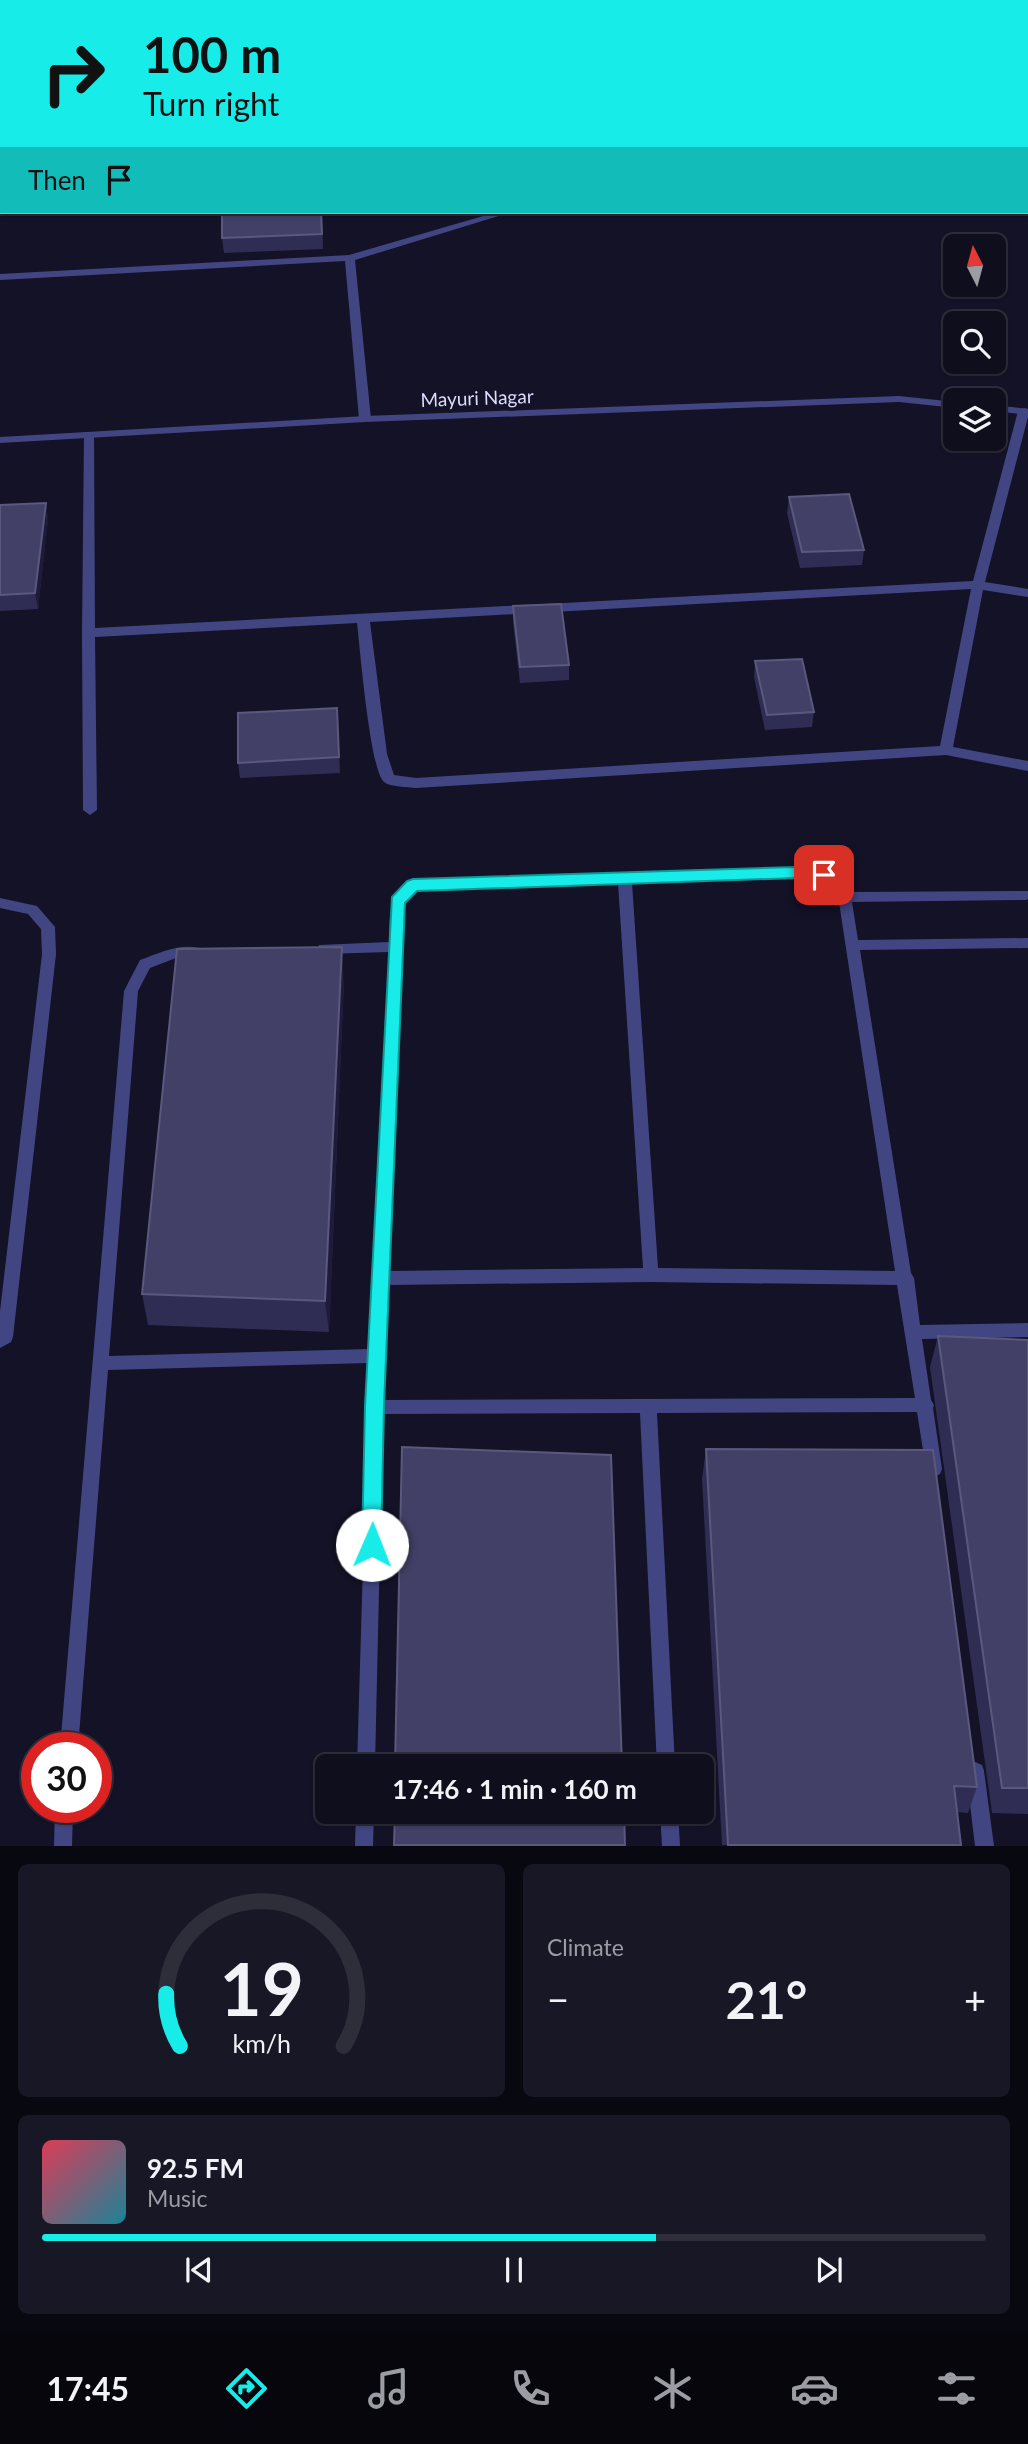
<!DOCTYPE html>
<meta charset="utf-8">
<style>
:root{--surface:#0e0e1d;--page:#171726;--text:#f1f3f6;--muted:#9b9ca4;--line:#2e2e3b;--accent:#17ece8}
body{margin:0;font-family:Lato,sans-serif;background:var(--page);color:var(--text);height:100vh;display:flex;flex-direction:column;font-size:26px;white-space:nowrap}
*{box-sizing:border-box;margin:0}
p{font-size:23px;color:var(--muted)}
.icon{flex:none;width:38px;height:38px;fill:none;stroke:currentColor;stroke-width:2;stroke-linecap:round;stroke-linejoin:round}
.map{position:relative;height:1846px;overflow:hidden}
.panel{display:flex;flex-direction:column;gap:18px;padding:18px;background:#080810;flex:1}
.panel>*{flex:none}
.banner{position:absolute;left:0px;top:0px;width:1029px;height:214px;box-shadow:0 2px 5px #0004,0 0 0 2px var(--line);background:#17ece8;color:#111;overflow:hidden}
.needle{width:46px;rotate:354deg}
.tools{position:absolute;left:943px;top:234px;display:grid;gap:14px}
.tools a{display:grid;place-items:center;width:63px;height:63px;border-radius:10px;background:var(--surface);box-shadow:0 2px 5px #0004,0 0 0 2px var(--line);font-size:35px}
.speed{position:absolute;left:21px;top:1732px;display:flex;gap:14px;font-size:35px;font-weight:700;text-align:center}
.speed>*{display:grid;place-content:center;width:91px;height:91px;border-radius:50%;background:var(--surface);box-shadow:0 2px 5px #0004,0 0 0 2px var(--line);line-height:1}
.speed .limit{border:10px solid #d22;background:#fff;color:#111}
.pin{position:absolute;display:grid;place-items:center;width:60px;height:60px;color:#fff;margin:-30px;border-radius:14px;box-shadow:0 4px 10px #0006}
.me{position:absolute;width:77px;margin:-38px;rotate:1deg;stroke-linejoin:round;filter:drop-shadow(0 0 5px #0008)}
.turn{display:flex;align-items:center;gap:24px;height:147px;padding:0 28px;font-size:32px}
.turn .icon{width:91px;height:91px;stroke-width:2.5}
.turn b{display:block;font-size:49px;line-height:60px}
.then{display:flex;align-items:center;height:66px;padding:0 28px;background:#0003;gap:14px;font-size:26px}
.big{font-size:52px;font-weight:700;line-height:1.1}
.panel .card{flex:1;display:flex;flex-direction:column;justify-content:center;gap:10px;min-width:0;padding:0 24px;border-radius:10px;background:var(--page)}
.panel .dial{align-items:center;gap:0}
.dial svg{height:182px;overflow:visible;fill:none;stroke:var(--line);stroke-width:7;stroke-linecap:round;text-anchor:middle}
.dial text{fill:var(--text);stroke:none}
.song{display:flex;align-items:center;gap:21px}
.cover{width:84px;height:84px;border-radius:10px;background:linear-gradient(135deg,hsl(350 70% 55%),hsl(190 70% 35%))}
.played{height:7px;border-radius:4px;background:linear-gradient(90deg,var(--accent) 65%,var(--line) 65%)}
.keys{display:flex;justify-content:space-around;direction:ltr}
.heat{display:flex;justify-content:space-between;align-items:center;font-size:38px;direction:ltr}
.panel .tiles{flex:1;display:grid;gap:18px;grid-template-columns:1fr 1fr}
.card:last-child{grid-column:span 2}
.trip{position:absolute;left:315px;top:1754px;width:399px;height:70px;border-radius:10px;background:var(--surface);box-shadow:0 2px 5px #0004,0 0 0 2px var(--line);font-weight:700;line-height:70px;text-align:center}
.dock{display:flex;height:112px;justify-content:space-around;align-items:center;background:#06060c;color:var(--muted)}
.dock .icon{width:49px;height:49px}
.dock .selected{color:var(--accent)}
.dock b{font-size:32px;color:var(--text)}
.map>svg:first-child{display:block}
</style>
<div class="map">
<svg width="1028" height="1846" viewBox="0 0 1028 1846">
<rect width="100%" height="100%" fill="#131227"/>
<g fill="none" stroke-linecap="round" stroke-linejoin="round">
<g fill="#414682" fill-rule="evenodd">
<path d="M 823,0 L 835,0 L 836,2 L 825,2 Z"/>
<rect x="1027" y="38" width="1" height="6"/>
<rect x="1027" y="93" width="1" height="6"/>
<path d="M 497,212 L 512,212 L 355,260 L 371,419 L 365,422 L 359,419 L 345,261 L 0,280 L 0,274 L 349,255 Z"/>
<path d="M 1024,408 L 1028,409 L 1028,417 L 985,582 L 1028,589 L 1028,597 L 983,590 L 953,747 L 1028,761 L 1028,771 L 946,755 L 416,788 C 408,787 390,787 384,782 C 370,770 360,648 357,623 L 95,637 L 97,810 L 90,815 L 83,810 L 82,633 L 84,432 L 92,432 L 94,434 L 95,628 L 973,581 L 1018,411 ZM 971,589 L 940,746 L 416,778 L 394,775 L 387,754 L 370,622 Z"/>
<path d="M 797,867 L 829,871 L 848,882 L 851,892 L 1028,891 L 1028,899 L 1026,900 L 852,902 L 858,940 L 1028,938 L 1028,948 L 860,950 L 911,1273 L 914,1278 L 920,1325 L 1028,1323 L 1028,1337 L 922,1339 L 931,1400 L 934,1405 L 933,1408 L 942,1469 L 940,1474 L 934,1477 L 928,1474 L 926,1469 L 917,1412 L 657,1413 L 675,1766 L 657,1766 L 640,1413 L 383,1414 L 375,1766 L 357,1766 L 369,1363 L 108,1370 L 78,1748 L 60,1748 L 124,991 L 140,960 C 159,953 179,943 200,948 L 202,952 L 200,956 L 176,958 L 150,968 L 138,991 L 109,1356 L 370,1349 L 389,952 L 324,954 L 319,953 L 317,949 L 319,945 L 389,942 C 390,918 387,890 413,880 ZM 797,877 L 821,880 L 837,889 L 895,1271 L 658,1268 L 632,883 ZM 618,883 L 643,1268 L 389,1271 L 405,903 L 417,890 ZM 651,1282 L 897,1285 L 915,1398 L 384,1400 L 389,1285 Z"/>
<path d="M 0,898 L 37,906 L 55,927 L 56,954 L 13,1337 L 11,1342 L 0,1348 L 0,1311 L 42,954 L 41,929 L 28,914 L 0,908 Z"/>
<path d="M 975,1762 L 982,1765 L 984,1771 L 994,1846 L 975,1846 L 966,1771 L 968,1765 Z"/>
<path d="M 55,1808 L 73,1808 L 72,1846 L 54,1846 Z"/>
<path d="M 356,1811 L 374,1811 L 373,1846 L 355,1846 Z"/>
<path d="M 660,1811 L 678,1811 L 680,1846 L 662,1846 Z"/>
</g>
<g fill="#414682" fill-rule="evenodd">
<path d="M 899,396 L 956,402 L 956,408 L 899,402 L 365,422 L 0,443 L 0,437 L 365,416 Z"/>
<path d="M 994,405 L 1028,409 L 1028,415 L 994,411 Z"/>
</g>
</g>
<g fill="#302d54">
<path d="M 392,0 L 463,0 L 465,2 L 393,2 Z"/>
<path d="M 322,212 L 323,249 L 224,253 L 222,238 Z"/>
<path d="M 789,497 L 864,550 L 862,565 L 800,568 L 787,513 Z"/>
<path d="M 46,503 L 48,519 L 38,609 L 0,611 L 0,505 Z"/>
<path d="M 513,606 L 569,665 L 569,680 L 520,683 L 513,622 Z"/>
<path d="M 755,661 L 814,712 L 812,727 L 765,730 L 754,677 Z"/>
<path d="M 337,708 L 340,773 L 240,778 L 238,763 Z"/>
<path d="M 344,980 L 329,1332 L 148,1325 L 142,1294 Z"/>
<path d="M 938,1336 L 1028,1340 L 1028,1814 L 992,1813 L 930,1367 Z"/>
<path d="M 706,1449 L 977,1787 L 968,1813 L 957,1812 L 961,1845 L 722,1845 L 702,1479 Z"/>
</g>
<g fill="#1d1a3a">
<path d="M 46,503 L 48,519 L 38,609 L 35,593 Z"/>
<path d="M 342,947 L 344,980 L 329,1332 L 325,1301 Z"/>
</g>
<g fill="#424066" stroke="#5a587d" stroke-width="2">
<path d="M 404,0 L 463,0 L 465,2 L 406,2 Z"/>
<path d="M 222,212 L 321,212 L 322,234 L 222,238 Z"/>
<path d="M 849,494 L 864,550 L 802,552 L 789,497 Z"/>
<path d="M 46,503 L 35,593 L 0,595 L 0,505 Z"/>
<path d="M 561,604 L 569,665 L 520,667 L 513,606 Z"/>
<path d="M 802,659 L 814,712 L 767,715 L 755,661 Z"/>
<path d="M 337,708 L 339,757 L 238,763 L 238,713 Z"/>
<path d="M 342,947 L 325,1301 L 142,1294 L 177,949 Z"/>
<path d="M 938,1336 L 1028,1340 L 1028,1788 L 1002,1788 Z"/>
<path d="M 402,1447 L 611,1455 L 622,1766 L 395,1766 Z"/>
<path d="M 706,1449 L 933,1450 L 977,1787 L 954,1786 L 961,1845 L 728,1845 Z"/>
<path d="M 395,1811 L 624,1811 L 625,1845 L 394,1845 Z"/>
</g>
<path fill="#17ece8" stroke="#0f9997" stroke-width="2" d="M 796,867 L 824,869 L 831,875 L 824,880 L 796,878 L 417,891 L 405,903 L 384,1406 L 381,1545 L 378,1551 L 372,1554 L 365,1551 L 362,1545 L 365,1406 L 392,897 L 407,881 L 413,879 Z"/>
<g text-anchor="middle" stroke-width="7" stroke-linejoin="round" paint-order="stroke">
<g font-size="19" fill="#dcdcfc" stroke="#131227">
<text transform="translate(477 398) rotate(-2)" y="7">Mayuri Nagar</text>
</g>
</g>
</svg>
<div class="tools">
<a><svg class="needle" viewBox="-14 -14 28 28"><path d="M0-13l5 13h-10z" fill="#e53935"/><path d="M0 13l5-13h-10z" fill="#9b9ca4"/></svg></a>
<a><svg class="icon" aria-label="search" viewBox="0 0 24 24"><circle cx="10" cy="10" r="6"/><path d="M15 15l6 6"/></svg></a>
<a><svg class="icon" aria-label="layers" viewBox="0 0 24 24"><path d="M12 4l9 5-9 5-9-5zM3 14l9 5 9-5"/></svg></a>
</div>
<div class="speed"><div class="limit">30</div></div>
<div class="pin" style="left:824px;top:875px;background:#d93025"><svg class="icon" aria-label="arrive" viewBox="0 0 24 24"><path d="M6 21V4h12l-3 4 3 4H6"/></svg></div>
<svg class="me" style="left:372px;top:1545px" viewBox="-20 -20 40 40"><circle r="19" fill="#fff"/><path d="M0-13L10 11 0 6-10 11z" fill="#17ece8"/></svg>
<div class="trip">17:46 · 1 min · 160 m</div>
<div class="banner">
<div class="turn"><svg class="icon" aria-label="right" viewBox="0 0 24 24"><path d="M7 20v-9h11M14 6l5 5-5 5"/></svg><div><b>100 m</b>Turn right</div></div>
<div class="then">Then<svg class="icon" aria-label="arrive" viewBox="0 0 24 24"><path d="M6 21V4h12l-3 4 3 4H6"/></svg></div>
</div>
</div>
<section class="panel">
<div class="tiles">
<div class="card dial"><svg viewBox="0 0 100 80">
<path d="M14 69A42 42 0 1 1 86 69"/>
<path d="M14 69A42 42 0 0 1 8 46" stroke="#17ece8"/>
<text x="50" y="56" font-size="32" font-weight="700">19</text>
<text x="50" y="72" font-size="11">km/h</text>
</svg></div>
<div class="card"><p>Climate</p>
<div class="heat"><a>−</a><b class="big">21°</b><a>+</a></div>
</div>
<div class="card">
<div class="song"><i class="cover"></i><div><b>92.5 FM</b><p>Music</p></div></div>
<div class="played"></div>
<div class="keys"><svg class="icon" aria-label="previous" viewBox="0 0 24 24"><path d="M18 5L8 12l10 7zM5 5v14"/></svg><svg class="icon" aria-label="pause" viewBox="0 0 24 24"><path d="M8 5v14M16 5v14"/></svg><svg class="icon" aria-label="next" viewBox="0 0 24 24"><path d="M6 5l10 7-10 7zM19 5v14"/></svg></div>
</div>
</div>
</section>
<nav class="dock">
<b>17:45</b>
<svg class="icon selected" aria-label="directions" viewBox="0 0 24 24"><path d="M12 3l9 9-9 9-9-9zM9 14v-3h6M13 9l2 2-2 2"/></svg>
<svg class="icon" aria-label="music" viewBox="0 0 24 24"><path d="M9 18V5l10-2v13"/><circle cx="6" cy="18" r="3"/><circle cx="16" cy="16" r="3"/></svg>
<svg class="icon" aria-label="phone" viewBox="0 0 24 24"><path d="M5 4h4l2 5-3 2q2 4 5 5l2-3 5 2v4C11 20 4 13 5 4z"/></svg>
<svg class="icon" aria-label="climate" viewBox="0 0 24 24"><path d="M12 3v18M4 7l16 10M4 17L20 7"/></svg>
<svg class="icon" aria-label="car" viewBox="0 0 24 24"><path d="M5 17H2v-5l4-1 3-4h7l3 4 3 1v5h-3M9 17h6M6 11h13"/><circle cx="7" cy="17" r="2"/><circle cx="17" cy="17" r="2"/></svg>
<svg class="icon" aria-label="filters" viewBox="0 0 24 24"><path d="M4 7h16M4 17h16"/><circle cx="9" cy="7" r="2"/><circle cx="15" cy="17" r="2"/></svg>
</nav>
